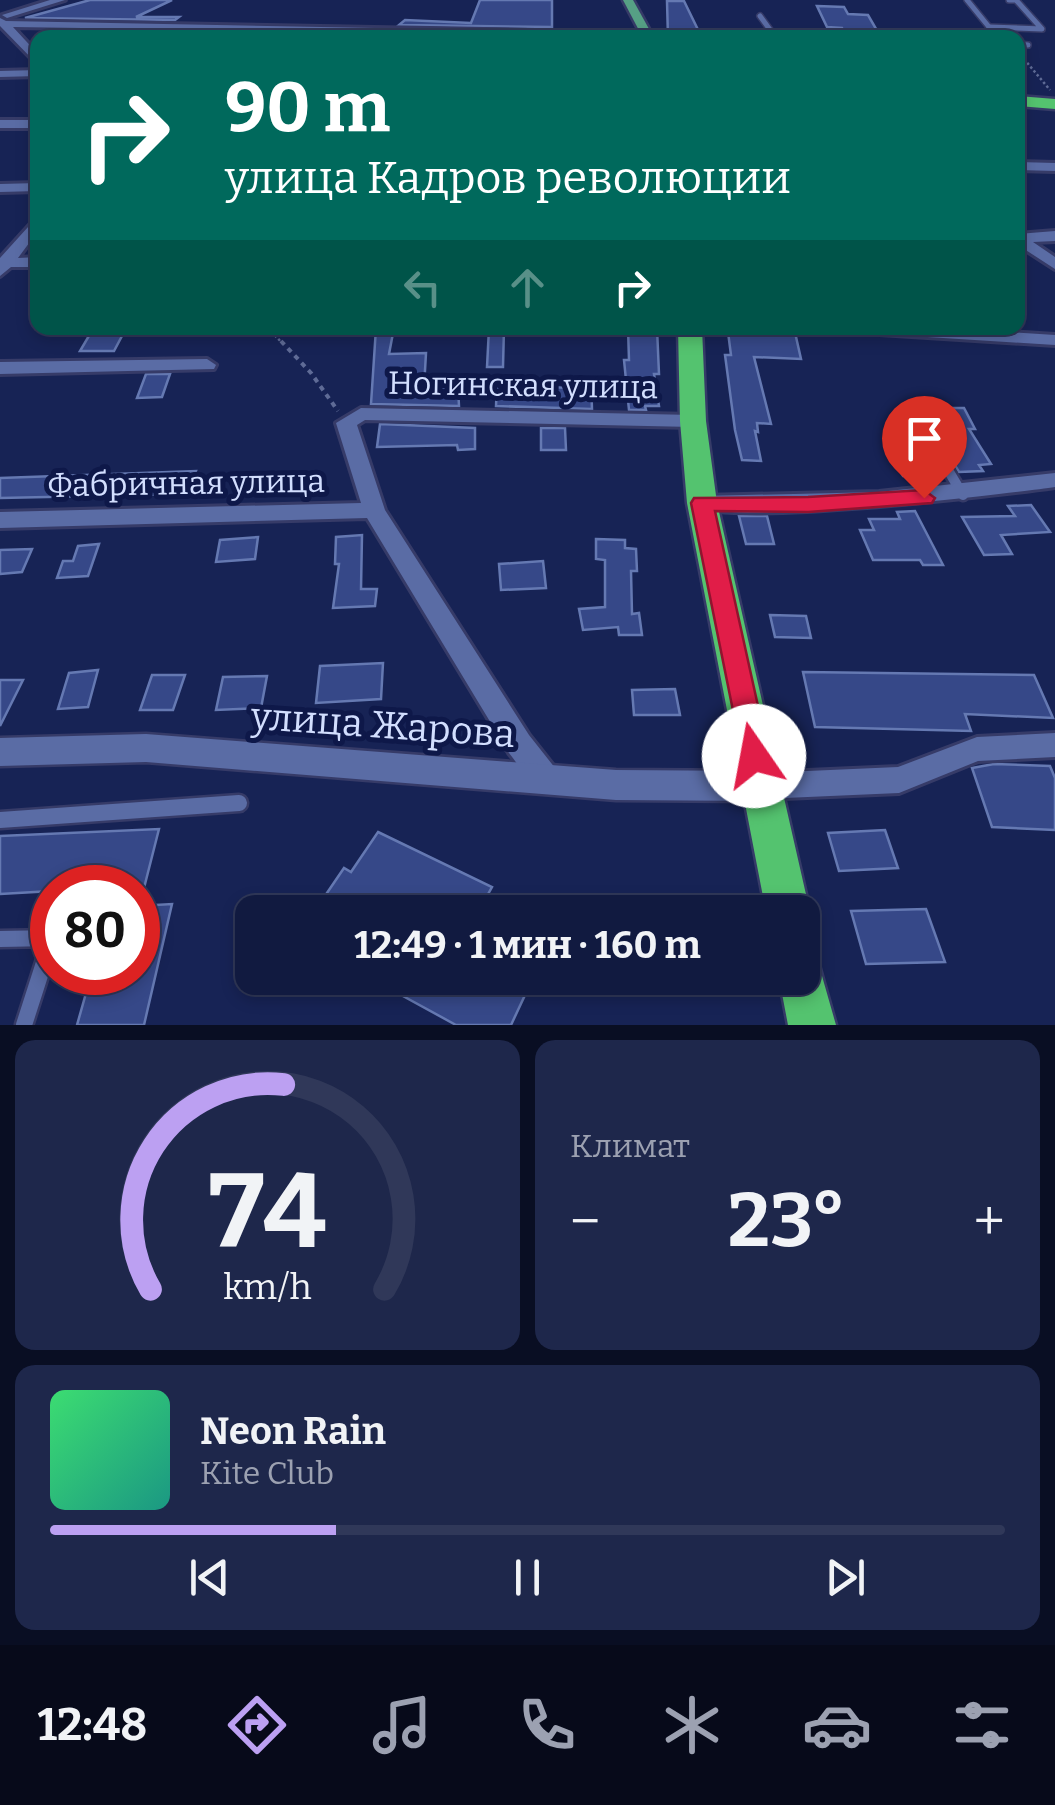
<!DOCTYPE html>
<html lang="ru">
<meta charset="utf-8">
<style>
:root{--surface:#111a40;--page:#1e274b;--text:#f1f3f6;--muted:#9ca1b1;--line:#303859;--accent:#bca0f2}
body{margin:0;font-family:Bitter,serif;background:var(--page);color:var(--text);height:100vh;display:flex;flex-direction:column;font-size:38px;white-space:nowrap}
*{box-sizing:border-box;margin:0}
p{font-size:32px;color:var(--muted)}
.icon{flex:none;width:55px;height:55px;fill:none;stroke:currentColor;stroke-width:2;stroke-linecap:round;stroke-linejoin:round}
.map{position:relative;height:1025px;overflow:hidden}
.details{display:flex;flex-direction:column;gap:15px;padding:15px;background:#090e23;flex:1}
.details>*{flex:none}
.top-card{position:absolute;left:30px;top:30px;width:995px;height:305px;border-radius:20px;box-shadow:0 5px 15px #0003,0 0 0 2px var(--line);background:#00695c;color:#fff;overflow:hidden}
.speed{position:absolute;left:30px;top:865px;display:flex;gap:20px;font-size:50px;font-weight:700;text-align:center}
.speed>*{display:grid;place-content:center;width:130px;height:130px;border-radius:50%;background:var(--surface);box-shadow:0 5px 15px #0003,0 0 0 2px var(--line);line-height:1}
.speed .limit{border:15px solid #d22;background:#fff;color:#111}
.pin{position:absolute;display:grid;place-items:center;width:85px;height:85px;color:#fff;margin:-102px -42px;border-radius:50% 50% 50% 0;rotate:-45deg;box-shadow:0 0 10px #0007}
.pin .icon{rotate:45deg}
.me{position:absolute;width:110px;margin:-55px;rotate:348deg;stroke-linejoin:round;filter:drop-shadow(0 0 8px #0008)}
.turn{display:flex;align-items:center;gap:35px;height:210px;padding:0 30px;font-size:45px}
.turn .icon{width:130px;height:130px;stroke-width:2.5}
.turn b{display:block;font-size:70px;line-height:85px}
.lanes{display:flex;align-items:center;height:95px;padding:0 30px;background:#0003;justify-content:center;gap:50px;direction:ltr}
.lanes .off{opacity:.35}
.big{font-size:75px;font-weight:700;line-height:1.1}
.details .widget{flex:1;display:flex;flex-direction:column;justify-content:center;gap:15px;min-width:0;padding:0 35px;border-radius:20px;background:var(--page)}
.details .dial{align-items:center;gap:0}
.dial svg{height:260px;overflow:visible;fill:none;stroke:var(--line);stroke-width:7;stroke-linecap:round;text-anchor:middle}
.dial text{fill:var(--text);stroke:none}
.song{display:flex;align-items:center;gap:30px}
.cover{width:120px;height:120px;border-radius:15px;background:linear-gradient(135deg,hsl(140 70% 55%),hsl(170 70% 35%))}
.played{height:10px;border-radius:5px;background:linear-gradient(90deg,var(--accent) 30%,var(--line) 30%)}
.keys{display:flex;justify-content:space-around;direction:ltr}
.heat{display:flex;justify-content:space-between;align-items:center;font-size:55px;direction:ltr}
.details .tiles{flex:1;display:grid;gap:15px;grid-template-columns:1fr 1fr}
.widget:last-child{grid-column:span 2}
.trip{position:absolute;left:235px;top:895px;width:585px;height:100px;border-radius:20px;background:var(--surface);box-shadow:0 5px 15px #0003,0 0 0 2px var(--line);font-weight:700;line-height:100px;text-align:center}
.tabs{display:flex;height:160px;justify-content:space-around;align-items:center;background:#070a1a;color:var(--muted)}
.tabs .icon{width:70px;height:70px}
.tabs .selected{color:var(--accent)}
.tabs b{font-size:45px;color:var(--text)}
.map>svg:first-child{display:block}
</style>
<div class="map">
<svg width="1055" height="1025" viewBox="0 0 1055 1025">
<rect width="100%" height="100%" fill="#172355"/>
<g fill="#364888" stroke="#6579b2" stroke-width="2.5">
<path d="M 90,0 L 172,0 L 136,17 L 179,17 L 175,20 L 25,18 Z"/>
<path d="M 480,0 L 552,0 L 552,27 L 399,25 L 405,20 L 471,23 Z"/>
<path d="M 667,1 L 684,1 L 702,38 L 668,38 Z"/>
<path d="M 817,6 L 844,7 L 848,14 L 868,15 L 879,34 L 845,33 L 842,28 L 827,27 Z"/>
<path d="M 376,328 L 394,328 L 389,354 L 426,353 L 424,388 L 458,387 L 459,406 L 371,404 Z"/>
<path d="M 489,328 L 504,328 L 503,367 L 487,367 Z"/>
<path d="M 628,328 L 657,328 L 659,374 L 654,374 L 659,406 L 645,406 L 646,410 L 629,410 L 624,360 L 629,360 Z"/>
<path d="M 742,328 L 794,328 L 801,359 L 754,357 L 771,424 L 757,423 L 758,432 L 755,431 L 761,461 L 742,460 L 735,430 L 725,355 L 731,355 L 728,332 L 742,333 Z"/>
<path d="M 90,334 L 123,334 L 114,351 L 80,351 Z"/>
<path d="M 146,374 L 170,374 L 162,397 L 137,398 Z"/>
<path d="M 566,379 L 591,380 L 592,409 L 496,406 L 497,383 L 566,388 Z"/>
<path d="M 934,408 L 964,408 L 975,429 L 969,429 L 991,464 L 979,465 L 983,471 L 959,472 L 948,454 L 958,453 Z"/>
<path d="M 380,424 L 475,428 L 475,449 L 458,450 L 457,445 L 377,447 Z"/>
<path d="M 541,428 L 565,428 L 566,450 L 541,450 Z"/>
<path d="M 928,454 L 939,472 L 935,474 L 903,476 L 892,456 Z"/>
<path d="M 196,471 L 189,494 L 0,498 L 0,478 Z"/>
<path d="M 1031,505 L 1050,532 L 1001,535 L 1012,554 L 984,555 L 962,517 L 1015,516 L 1008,506 Z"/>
<path d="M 915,511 L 943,565 L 923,565 L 920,560 L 873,560 L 860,530 L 874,530 L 869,519 L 900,519 L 897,512 Z"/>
<path d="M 739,516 L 767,516 L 774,544 L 746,544 Z"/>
<path d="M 362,535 L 361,589 L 377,589 L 375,606 L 333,608 L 339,564 L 335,564 L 336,537 Z"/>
<path d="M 258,537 L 255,559 L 216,562 L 220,540 Z"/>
<path d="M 596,539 L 625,540 L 625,548 L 636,549 L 637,571 L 631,571 L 632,614 L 639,613 L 642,635 L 619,635 L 618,627 L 583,630 L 579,609 L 605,607 L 605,560 L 596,559 Z"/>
<path d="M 99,544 L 88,576 L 57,578 L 63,561 L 73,561 L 78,546 Z"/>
<path d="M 32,549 L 22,572 L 0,574 L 0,550 Z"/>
<path d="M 543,561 L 546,588 L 501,590 L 499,564 Z"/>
<path d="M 770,615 L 806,616 L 811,638 L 775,637 Z"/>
<path d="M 383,663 L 381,699 L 316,703 L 320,666 Z"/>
<path d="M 98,670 L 88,707 L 58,709 L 69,673 Z"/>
<path d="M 803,672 L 1034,675 L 1053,718 L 965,714 L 971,731 L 815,727 Z"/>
<path d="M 152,675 L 185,675 L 173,710 L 140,710 Z"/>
<path d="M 267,676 L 261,708 L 216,710 L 223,677 Z"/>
<path d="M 0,680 L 23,680 L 0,726 Z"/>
<path d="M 675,689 L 680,715 L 634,715 L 632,690 Z"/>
<path d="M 994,764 L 1050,766 L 1055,778 L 1055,830 L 992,827 L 972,768 Z"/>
<path d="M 159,829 L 144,888 L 52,888 L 52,891 L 0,894 L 0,836 Z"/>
<path d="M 885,830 L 898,868 L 839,871 L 828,833 Z"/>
<path d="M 378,832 L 492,887 L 478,912 L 314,912 L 344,868 L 351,872 Z"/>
<path d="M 172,904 L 144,1025 L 77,1025 L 92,972 L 138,972 L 138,906 Z"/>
<path d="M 926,909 L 945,962 L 866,964 L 851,911 Z"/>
<path d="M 370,978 L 533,978 L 511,1025 L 456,1025 Z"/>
</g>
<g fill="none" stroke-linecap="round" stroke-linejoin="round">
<g stroke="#363b68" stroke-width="8">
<g id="lane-far2">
<path d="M 967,0 L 998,38"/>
<path d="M 760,16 L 776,38"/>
<path d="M 989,27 L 1042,29 L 1016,0 L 1009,0"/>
<path d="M 1018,44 L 1028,45"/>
</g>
</g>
<g stroke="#363b68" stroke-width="15">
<path id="lane-far1" d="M 924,407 L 916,409 L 915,415 L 963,495"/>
</g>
<g stroke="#363b68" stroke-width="21">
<g id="lane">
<path d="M 0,820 L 239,803"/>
<path d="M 0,939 L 52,938 L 24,1025"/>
</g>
</g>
<g stroke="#363b68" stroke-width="6">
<g id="street">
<path d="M 50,0 L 65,0 L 7,18 L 2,15 Z"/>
<path d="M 0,18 L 6,21 L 648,33 L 653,36 L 13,27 L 38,54 L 38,65 L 0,26 Z"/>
<path d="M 38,70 L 38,76 L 0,77 L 0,71 Z"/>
<rect x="0" y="120" width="38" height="8"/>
<path d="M 1018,162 L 1055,163 L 1055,171 L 1018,170 Z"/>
<path d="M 38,183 L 38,191 L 0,192 L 0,184 Z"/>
<path d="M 38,216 L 38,231 L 18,258 L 38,257 L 38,267 L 11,267 L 0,276 L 0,258 Z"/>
<path d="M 1055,231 L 1055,241 L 1033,242 L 1055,257 L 1055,269 L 1018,245 L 1018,234 Z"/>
<path d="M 855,328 L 941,328 L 1055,335 L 1055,345 L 864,333 Z"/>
<path d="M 207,359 L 216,365 L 214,369 L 0,374 L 0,362 Z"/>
<path d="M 361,408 L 693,415 L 703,421 L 693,427 L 365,420 L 357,425 L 385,510 L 529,735 L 563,778 L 558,787 C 535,796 522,769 509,753 L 367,518 L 0,528 L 0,512 L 361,503 L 336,423 Z"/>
<path d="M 1055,473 L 1055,487 C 1007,494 713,529 691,503 L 702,496 L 879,492 Z"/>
<path d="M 1055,733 L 1055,757 L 978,761 L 899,793 L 761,799 L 751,795 L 746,786 L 751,777 L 761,773 L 898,767 L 977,737 Z"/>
</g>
</g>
<g stroke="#363b68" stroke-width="5">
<path id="secondary" d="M 146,734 L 616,770 L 761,771 L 773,776 L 777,786 L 773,796 L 761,801 L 616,800 L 146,762 L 0,766 L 0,738 Z"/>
</g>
<g stroke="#363b68" stroke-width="5">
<path id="primary" d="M 623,0 L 633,0 L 654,38 L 643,38 Z"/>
</g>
<g stroke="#363b68" stroke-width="5">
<g id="highway">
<path d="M 1018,96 L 1055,99 L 1055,109 L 1018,106 Z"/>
<path d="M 678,328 L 702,328 L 706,421 L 717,503 L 810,912 L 802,928 L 802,912 L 766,912 L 687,503 L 680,421 Z"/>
<path d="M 802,955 L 818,962 L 836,1025 L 788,1025 L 779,978 L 802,978 Z"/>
</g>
</g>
<g stroke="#5f6b96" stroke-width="2.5" stroke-dasharray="2.5 2.5" stroke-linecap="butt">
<path d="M 1024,59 L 1050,90"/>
<path d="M 268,328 L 283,344"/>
</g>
<path stroke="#5f6b96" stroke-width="4" stroke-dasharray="5 5" stroke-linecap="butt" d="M 281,341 L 311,373 L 338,411"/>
<use href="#lane-far2" stroke="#5a6ca5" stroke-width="5"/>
<use href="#lane-far1" stroke="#5a6ca5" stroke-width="10"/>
<use href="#lane" stroke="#5a6ca5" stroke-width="16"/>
<use href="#street" fill="#5a6ca5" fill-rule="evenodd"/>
<use href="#secondary" fill="#5a6ca5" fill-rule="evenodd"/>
<use href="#primary" fill="#56a085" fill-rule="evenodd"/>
<use href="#highway" fill="#54c36f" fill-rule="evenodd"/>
</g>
<path fill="#e11d48" stroke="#92132f" stroke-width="2.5" d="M 924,490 L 935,498 L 932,503 L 808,512 L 715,511 L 769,756 L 765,765 L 754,769 L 744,765 L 691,503 L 694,498 L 808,497 Z"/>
<g text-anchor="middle" stroke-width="10" stroke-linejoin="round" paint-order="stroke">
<g font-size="32" fill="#d2defe" stroke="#0e1849">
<text transform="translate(523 385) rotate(1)" y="11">Ногинская улица</text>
<text transform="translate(186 483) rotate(-1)" y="11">Фабричная улица</text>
</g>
<g font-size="38" fill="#d2defe" stroke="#0e1849">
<text transform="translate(383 725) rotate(4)" y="13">улица Жарова</text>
</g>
</g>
</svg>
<div class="speed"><div class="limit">80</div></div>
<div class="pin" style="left:924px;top:498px;background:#d93025"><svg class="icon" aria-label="arrive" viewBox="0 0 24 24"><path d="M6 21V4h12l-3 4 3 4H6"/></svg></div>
<svg class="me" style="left:754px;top:756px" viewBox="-20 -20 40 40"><circle r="19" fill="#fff"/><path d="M0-13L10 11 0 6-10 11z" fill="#e11d48"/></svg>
<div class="trip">12:49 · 1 мин · 160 m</div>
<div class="top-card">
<div class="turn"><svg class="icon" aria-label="right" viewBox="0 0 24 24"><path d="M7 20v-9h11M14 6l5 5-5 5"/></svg><div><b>90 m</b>улица Кадров революции</div></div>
<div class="lanes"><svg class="icon off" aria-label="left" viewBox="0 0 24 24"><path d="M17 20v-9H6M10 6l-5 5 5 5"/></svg><svg class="icon off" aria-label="ahead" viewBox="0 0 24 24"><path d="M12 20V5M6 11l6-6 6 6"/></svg><svg class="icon" aria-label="right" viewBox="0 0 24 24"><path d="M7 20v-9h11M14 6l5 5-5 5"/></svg></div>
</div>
</div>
<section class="details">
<div class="tiles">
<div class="widget dial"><svg viewBox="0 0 100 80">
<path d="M14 69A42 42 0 1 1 86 69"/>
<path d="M14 69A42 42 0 0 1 55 6" stroke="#bca0f2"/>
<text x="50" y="56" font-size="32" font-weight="700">74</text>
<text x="50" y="72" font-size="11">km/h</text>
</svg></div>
<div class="widget"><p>Климат</p>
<div class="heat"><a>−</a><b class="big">23°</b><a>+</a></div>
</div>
<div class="widget">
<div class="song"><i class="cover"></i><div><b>Neon Rain</b><p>Kite Club</p></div></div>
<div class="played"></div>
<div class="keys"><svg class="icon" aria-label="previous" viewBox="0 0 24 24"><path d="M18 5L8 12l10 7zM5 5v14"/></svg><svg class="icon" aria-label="pause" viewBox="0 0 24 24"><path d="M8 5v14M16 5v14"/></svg><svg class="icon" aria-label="next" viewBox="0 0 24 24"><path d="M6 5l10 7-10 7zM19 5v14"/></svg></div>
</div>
</div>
</section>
<nav class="tabs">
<b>12:48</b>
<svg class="icon selected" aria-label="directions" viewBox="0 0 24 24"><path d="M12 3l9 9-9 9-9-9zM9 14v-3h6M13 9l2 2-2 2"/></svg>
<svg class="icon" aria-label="music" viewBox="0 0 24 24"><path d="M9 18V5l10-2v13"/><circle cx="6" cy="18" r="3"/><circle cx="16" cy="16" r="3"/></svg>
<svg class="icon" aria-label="phone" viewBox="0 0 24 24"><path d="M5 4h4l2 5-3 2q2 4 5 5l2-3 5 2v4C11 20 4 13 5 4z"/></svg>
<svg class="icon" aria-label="climate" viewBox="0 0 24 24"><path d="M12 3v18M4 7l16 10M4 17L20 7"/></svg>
<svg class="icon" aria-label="car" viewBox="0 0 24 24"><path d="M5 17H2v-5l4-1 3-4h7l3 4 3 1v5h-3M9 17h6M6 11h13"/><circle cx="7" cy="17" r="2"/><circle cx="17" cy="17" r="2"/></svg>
<svg class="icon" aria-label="filters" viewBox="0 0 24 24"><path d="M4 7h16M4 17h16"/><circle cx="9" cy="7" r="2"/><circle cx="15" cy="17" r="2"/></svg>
</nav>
